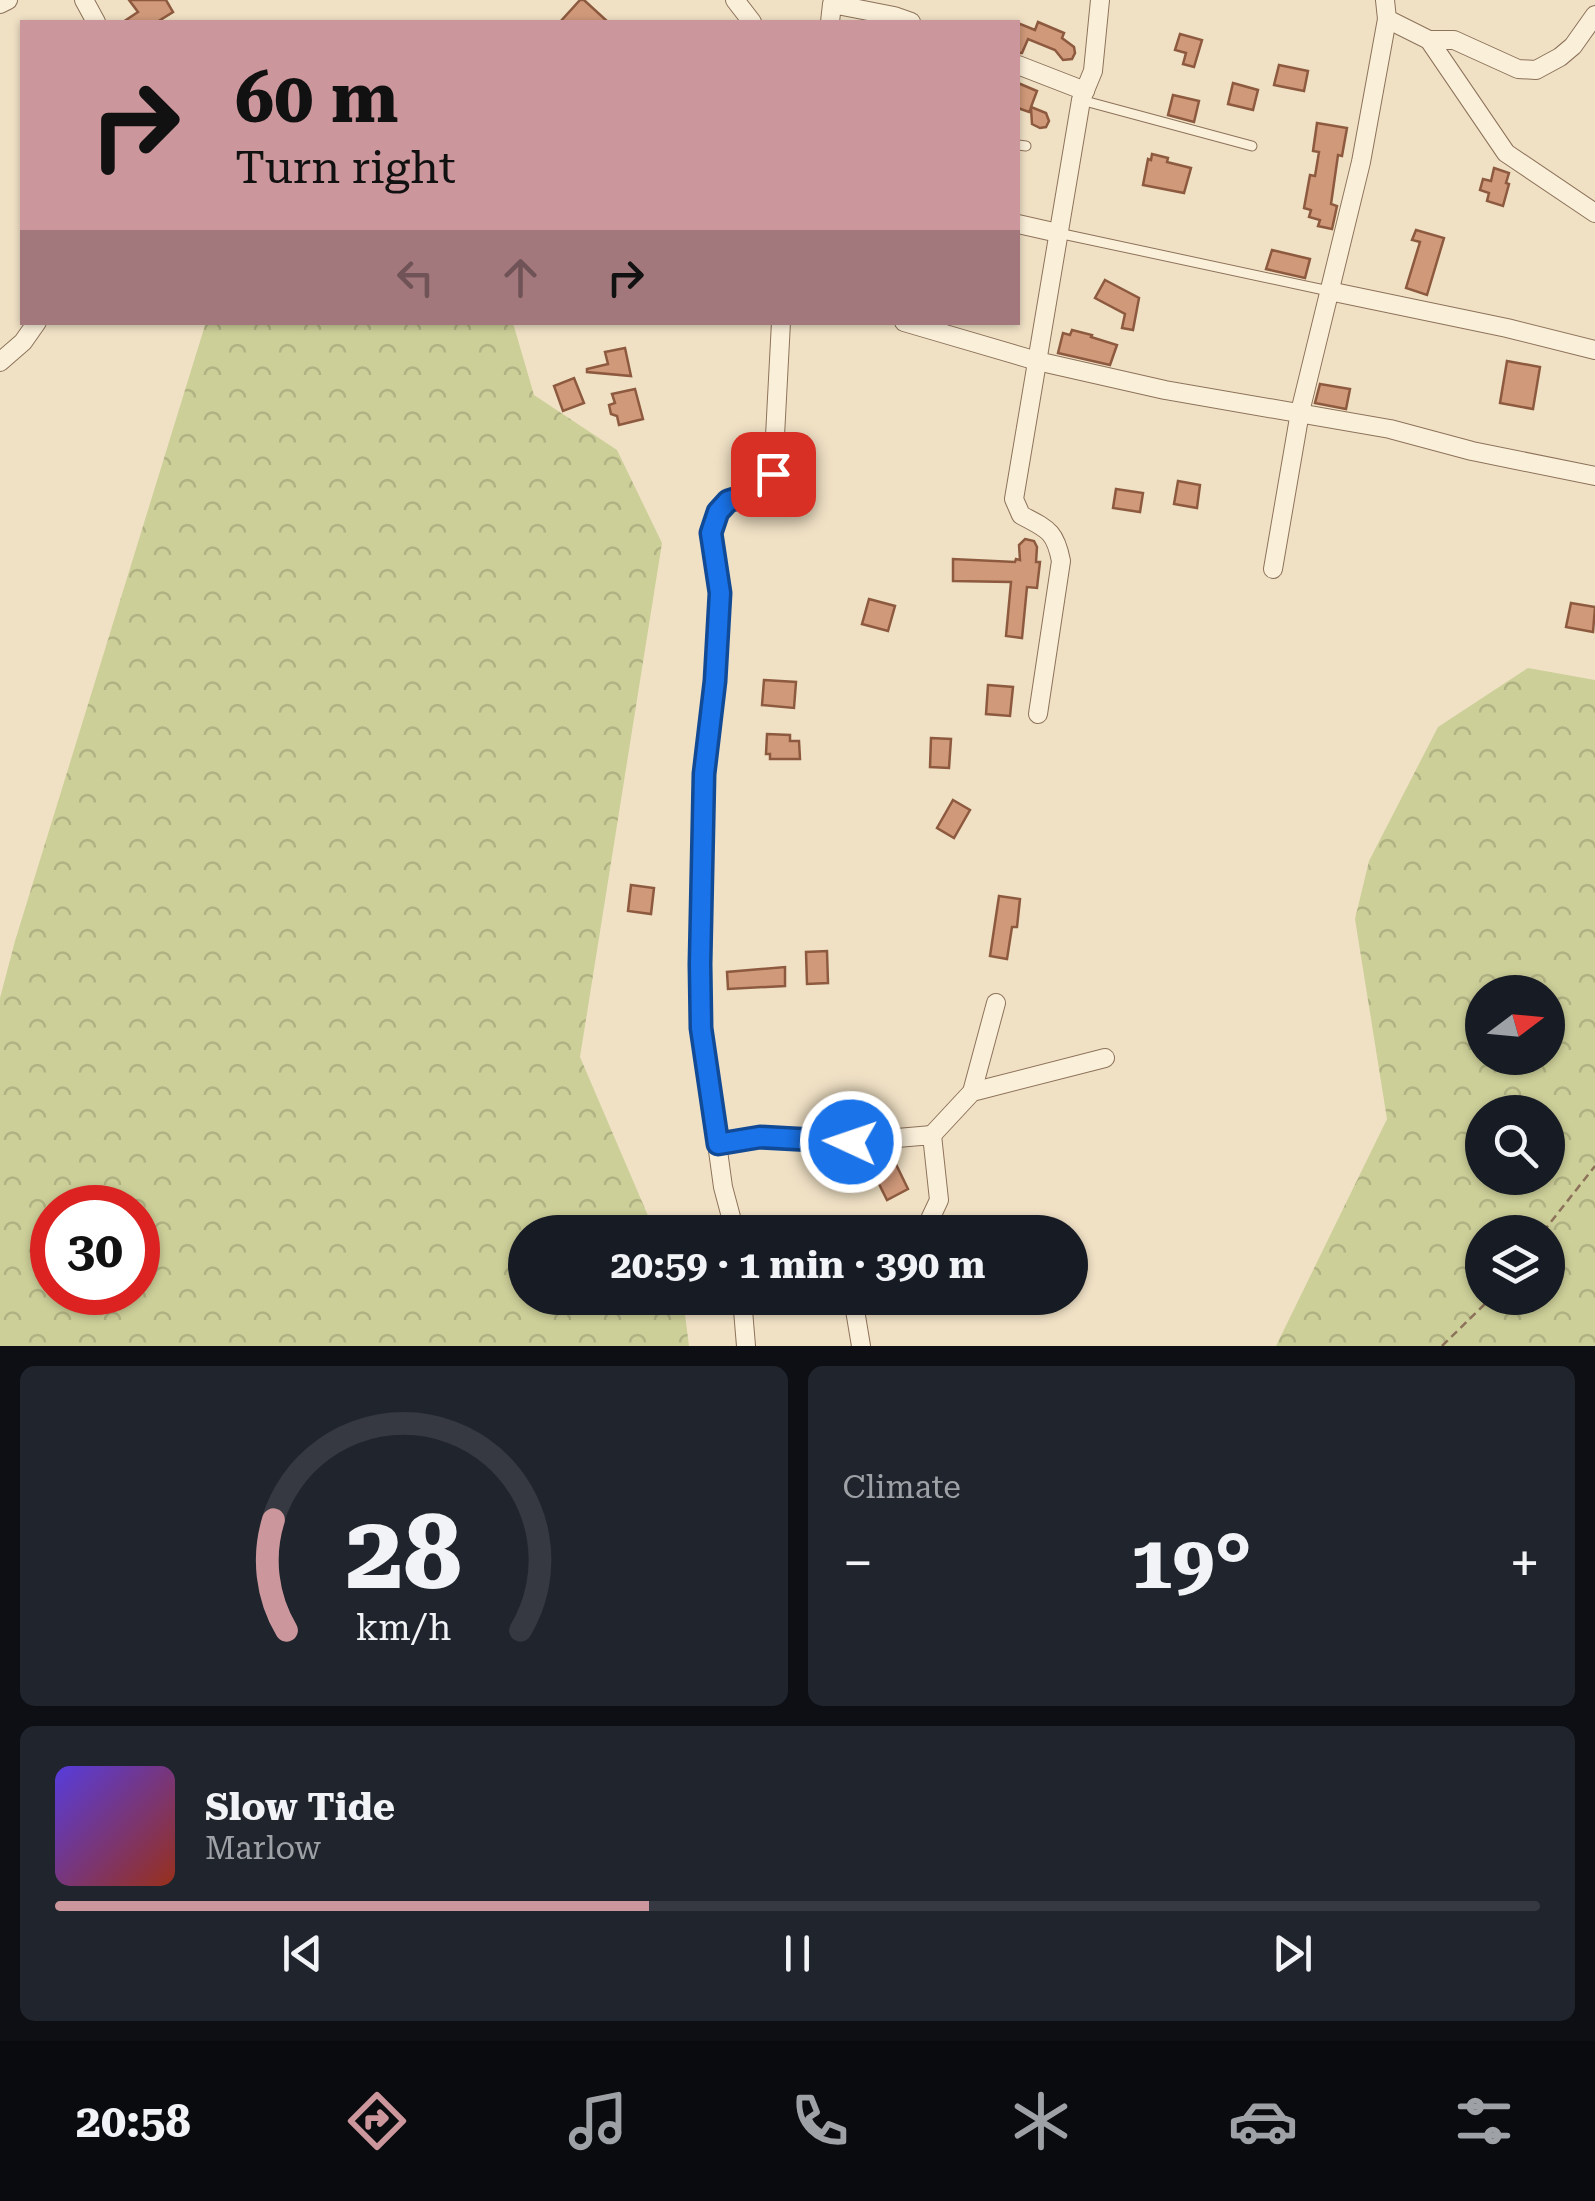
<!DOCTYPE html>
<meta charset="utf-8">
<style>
:root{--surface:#171b24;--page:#20242c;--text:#f1f3f6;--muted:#9ea1a6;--line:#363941;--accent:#cc979c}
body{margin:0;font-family:"Roboto Serif",serif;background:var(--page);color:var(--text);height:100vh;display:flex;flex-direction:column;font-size:38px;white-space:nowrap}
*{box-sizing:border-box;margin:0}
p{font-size:32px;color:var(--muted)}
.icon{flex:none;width:55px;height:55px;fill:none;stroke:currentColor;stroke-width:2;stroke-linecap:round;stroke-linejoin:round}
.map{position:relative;height:1346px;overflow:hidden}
.drawer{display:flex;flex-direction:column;gap:20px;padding:20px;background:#0d0f14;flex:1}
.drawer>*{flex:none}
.guide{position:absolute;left:20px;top:20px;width:1000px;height:305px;border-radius:0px;box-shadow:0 2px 8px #0004;background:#cc979c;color:#111;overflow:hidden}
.needle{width:65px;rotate:74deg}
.buttons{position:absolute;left:1465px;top:975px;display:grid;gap:20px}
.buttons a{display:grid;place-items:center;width:100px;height:100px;border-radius:50%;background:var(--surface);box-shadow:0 2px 8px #0004;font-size:50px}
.speed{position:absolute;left:30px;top:1185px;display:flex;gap:20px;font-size:50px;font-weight:700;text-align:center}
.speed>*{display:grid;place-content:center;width:130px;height:130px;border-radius:50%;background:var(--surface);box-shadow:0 2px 8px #0004;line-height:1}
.speed .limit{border:15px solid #d22;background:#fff;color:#111}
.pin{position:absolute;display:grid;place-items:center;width:85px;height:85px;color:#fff;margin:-42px;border-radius:20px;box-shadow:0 5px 15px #0006}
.me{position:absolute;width:110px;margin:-55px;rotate:273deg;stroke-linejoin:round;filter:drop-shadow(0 0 8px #0008)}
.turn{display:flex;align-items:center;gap:35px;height:210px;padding:0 50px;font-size:45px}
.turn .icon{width:130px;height:130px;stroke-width:2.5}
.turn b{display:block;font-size:70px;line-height:85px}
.lanes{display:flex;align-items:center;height:95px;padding:0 50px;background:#0003;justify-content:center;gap:50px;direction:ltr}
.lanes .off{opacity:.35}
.big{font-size:75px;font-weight:700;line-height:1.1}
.drawer .card{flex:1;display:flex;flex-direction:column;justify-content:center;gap:15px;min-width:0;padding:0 35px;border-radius:15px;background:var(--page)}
.drawer .dial{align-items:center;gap:0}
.dial svg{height:260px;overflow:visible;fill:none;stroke:var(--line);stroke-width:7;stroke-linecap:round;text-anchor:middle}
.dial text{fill:var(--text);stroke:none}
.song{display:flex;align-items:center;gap:30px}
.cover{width:120px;height:120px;border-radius:15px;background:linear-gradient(135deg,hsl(250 70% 55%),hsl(10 70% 35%))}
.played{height:10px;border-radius:5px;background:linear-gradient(90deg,var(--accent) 40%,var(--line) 40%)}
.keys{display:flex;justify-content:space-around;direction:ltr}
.heat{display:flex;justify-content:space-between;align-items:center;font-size:55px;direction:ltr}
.drawer .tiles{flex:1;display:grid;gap:20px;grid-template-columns:1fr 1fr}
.card:last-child{grid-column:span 2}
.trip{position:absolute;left:508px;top:1215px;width:580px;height:100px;border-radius:50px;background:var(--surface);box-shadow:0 2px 8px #0004;font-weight:700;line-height:100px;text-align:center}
.dock{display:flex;height:160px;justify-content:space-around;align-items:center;background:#090b0e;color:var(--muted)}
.dock .icon{width:70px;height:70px}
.dock .active{color:var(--accent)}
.dock b{font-size:45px;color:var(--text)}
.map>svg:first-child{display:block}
</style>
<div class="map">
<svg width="1595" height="1346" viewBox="0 0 1595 1346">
<defs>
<pattern id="forest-crowns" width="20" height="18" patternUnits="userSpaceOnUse" patternTransform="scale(2.5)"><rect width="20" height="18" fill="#cccf98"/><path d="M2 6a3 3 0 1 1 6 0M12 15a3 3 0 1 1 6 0" fill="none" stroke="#b0b283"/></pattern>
</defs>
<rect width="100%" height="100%" fill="#f0e1c5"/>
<g fill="url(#forest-crowns)" fill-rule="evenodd">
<path d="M 206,322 L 513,323 L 534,395 L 617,450 L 662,543 L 580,1057 L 655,1232 L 525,1232 L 525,1298 L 683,1298 L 689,1346 L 0,1346 L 0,998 L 15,941 ZM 52,1208 L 138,1208 L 138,1292 L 52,1292 Z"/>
<path d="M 1528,668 L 1595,680 L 1595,1346 L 1276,1346 L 1387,1119 L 1355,919 L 1369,861 L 1438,727 ZM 1482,992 L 1548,992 L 1548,1058 L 1482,1058 ZM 1482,1112 L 1548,1112 L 1548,1178 L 1482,1178 ZM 1482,1232 L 1548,1232 L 1548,1298 L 1482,1298 Z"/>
</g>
<g fill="#d0997a" stroke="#8d5a3f" stroke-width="2.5">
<path d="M 129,0 L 166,0 L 173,12 L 157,22 L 123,22 L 138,12 Z"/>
<path d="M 580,0 L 584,0 L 608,22 L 560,22 Z"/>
<path d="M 1038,22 L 1064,33 L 1062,38 L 1074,47 L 1075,53 L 1072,59 L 1063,60 L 1055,50 L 1028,39 L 1022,53 L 1018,53 L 1018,23 L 1035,30 Z"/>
<path d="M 1180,34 L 1202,40 L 1194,67 L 1183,64 L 1186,53 L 1175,50 Z"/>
<path d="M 1279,65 L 1308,71 L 1304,91 L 1274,85 Z"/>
<path d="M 1018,83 L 1037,91 L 1031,107 L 1046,113 L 1049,121 L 1046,127 L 1040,128 L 1032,124 L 1031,108 L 1029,112 L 1018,108 Z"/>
<path d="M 1233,83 L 1258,90 L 1253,110 L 1228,104 Z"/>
<path d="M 1173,95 L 1199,101 L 1194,122 L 1168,115 Z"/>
<path d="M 1317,123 L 1347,128 L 1342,156 L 1338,155 L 1331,204 L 1337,206 L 1332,229 L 1318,226 L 1320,220 L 1309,217 L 1311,210 L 1304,208 L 1310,175 L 1315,176 L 1319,152 L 1313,151 Z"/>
<path d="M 1152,154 L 1168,158 L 1167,162 L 1191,168 L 1184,193 L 1143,185 L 1148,159 L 1151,160 Z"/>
<path d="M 1494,168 L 1509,173 L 1506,183 L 1509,184 L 1503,206 L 1487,201 L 1489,193 L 1480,190 L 1483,179 L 1491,181 Z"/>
<path d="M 1416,230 L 1444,238 L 1427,295 L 1406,288 L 1420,242 L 1412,240 Z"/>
<path d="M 1272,250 L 1310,259 L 1305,278 L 1266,269 Z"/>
<path d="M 1105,280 L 1139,298 L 1133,330 L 1122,328 L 1125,314 L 1095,298 Z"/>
<path d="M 1072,330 L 1092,335 L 1091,337 L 1117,345 L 1110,365 L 1058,353 L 1063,333 L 1070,335 Z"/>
<path d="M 625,348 L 631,376 L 587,372 L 587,369 L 608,364 L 605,352 Z"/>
<path d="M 1507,361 L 1540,367 L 1533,409 L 1500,403 Z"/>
<path d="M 574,378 L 584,403 L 563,411 L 554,386 Z"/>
<path d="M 1320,384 L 1350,389 L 1346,409 L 1315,403 Z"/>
<path d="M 635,389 L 643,419 L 619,425 L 617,416 L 611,414 L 609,405 L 615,403 L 612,394 Z"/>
<path d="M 1178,481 L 1200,485 L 1197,508 L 1174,504 Z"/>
<path d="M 1116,489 L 1143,493 L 1140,512 L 1113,508 Z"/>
<path d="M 1025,539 L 1034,541 L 1037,547 L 1036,562 L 1040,562 L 1037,588 L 1027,587 L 1022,638 L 1006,636 L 1011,582 L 953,581 L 953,559 L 1015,562 L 1016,559 L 1020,560 L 1019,545 Z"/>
<path d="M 869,599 L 895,606 L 888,631 L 862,624 Z"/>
<path d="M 1571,603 L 1595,607 L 1593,632 L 1566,627 Z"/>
<path d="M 764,680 L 796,682 L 794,708 L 762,705 Z"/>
<path d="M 988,685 L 1013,687 L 1010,716 L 986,714 Z"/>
<path d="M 767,734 L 790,735 L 790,741 L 799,741 L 800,759 L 770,759 L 770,754 L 766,754 Z"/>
<path d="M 931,738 L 951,739 L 949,768 L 930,767 Z"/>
<path d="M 953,800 L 970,810 L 954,838 L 937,828 Z"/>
<path d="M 631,885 L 654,888 L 651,914 L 628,911 Z"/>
<path d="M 999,896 L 1020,899 L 1017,927 L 1012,927 L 1007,959 L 990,956 Z"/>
<path d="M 827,951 L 828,983 L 807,984 L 806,952 Z"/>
<path d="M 785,967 L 785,986 L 728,989 L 727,972 Z"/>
<path d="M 890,1152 L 908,1189 L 887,1200 L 868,1162 Z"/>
</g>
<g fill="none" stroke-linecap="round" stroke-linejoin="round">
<g stroke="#8d725a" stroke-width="11">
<g id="service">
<path d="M 1081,100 L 1252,146"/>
<path d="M 1018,145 L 1026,146"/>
<path d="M 1058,233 L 1329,291"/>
</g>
</g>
<g stroke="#8d725a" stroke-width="20">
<g id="minor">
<path d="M 84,0 L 96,22"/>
<path d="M 735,0 L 752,22"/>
<path d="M 1385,0 L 1387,19 L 1429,40 L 1506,153 L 1595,213"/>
<path d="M 0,4 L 8,0"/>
<path d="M 830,22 L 832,4 L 894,16 L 911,22"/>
<path d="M 1429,40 L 1454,40 L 1518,69 L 1536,70 L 1560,57 L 1573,46 L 1595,15"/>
<path d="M 1018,65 L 1085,91"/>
<path d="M 1018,224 L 1058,233"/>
<path d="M 1329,291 L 1507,328 L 1595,350"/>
<path d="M 904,322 L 1037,361 L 1165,390 L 1390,429 L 1472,451 L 1595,476"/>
<path d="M 0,362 L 23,342 L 37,322"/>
<path d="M 1273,569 L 1300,412 L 1361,162 L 1387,19"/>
<path d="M 1038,714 L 1061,561 C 1055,530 1047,529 1021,515 L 1014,499 L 1081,100 L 1093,71 L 1100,0"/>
<path d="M 972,1092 L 996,1003"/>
<path d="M 932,1135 L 972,1092 L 1105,1058"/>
<path d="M 718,1143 L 759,1137 L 851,1142 L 932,1135 L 939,1200 L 924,1232"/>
<path d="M 735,1232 L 723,1187 L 701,1027 L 704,774 L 715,681 L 720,593 L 711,533 L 718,512 L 728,501 L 763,490 L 773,474 L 781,322"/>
<path d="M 742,1298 L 746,1346"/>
<path d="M 853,1298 L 861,1346"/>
</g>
</g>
<g stroke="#8d725a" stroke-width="2.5" stroke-dasharray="8 5" stroke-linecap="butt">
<path d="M 1543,1232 L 1595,1166"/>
<path d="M 1442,1346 L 1491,1298"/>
</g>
<use href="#service" stroke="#faefd9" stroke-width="9"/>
<use href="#minor" stroke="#faefd9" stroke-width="18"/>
</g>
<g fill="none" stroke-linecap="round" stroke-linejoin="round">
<g stroke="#114b97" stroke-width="25">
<path id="route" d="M 773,474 L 763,490 L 728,501 L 718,512 L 711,533 L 720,593 L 715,681 L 704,774 L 700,964 L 701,1028 L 718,1144 L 760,1137 L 851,1142"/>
</g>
<use href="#route" stroke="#1a73e8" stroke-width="18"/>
</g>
</svg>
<div class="buttons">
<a><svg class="needle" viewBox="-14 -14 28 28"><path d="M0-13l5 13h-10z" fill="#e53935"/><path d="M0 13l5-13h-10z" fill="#9ea1a6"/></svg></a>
<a><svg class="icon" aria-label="search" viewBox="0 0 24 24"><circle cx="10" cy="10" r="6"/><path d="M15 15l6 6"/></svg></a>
<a><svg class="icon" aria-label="layers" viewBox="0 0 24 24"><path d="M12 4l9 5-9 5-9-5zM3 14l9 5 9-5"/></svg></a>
</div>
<div class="speed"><div class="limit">30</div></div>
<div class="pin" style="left:773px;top:474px;background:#d93025"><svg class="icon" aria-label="arrive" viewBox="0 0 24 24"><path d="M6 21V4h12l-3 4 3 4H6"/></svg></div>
<svg class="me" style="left:851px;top:1142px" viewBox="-20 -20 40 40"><circle r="17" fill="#1a73e8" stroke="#fff" stroke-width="3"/><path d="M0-11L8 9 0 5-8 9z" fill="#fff"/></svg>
<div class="trip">20:59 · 1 min · 390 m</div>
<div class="guide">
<div class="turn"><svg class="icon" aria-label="right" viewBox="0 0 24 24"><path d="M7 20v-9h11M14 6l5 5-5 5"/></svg><div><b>60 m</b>Turn right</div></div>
<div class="lanes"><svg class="icon off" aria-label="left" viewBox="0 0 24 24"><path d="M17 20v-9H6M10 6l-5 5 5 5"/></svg><svg class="icon off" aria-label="ahead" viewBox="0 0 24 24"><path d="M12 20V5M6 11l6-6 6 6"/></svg><svg class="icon" aria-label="right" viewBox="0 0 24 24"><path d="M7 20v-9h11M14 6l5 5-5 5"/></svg></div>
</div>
</div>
<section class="drawer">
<div class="tiles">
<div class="card dial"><svg viewBox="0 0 100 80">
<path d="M14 69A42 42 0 1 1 86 69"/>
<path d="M14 69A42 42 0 0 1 10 35" stroke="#cc979c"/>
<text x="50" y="56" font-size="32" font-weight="700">28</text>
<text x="50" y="72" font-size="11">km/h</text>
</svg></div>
<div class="card"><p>Climate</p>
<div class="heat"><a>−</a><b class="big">19°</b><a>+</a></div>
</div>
<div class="card">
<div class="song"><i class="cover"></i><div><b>Slow Tide</b><p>Marlow</p></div></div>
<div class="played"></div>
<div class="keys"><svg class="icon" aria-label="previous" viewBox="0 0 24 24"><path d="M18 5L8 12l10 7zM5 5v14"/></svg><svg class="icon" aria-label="pause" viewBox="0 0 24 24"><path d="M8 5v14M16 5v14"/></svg><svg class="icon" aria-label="next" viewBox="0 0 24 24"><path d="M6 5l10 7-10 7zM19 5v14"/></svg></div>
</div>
</div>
</section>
<nav class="dock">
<b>20:58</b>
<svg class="icon active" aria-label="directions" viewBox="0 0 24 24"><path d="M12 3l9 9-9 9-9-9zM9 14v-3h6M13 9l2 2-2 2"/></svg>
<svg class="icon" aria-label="music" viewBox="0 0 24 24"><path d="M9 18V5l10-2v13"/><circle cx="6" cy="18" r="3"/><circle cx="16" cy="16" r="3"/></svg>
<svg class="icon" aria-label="phone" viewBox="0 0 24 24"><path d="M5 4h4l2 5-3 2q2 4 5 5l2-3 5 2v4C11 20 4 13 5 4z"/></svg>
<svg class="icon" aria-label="climate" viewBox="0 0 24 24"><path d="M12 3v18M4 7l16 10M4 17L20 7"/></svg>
<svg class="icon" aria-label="car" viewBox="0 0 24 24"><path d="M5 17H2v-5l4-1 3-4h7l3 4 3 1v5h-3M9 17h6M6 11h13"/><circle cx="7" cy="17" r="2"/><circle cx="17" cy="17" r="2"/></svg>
<svg class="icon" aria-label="filters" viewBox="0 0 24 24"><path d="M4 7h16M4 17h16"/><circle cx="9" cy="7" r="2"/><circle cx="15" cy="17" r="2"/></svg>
</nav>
